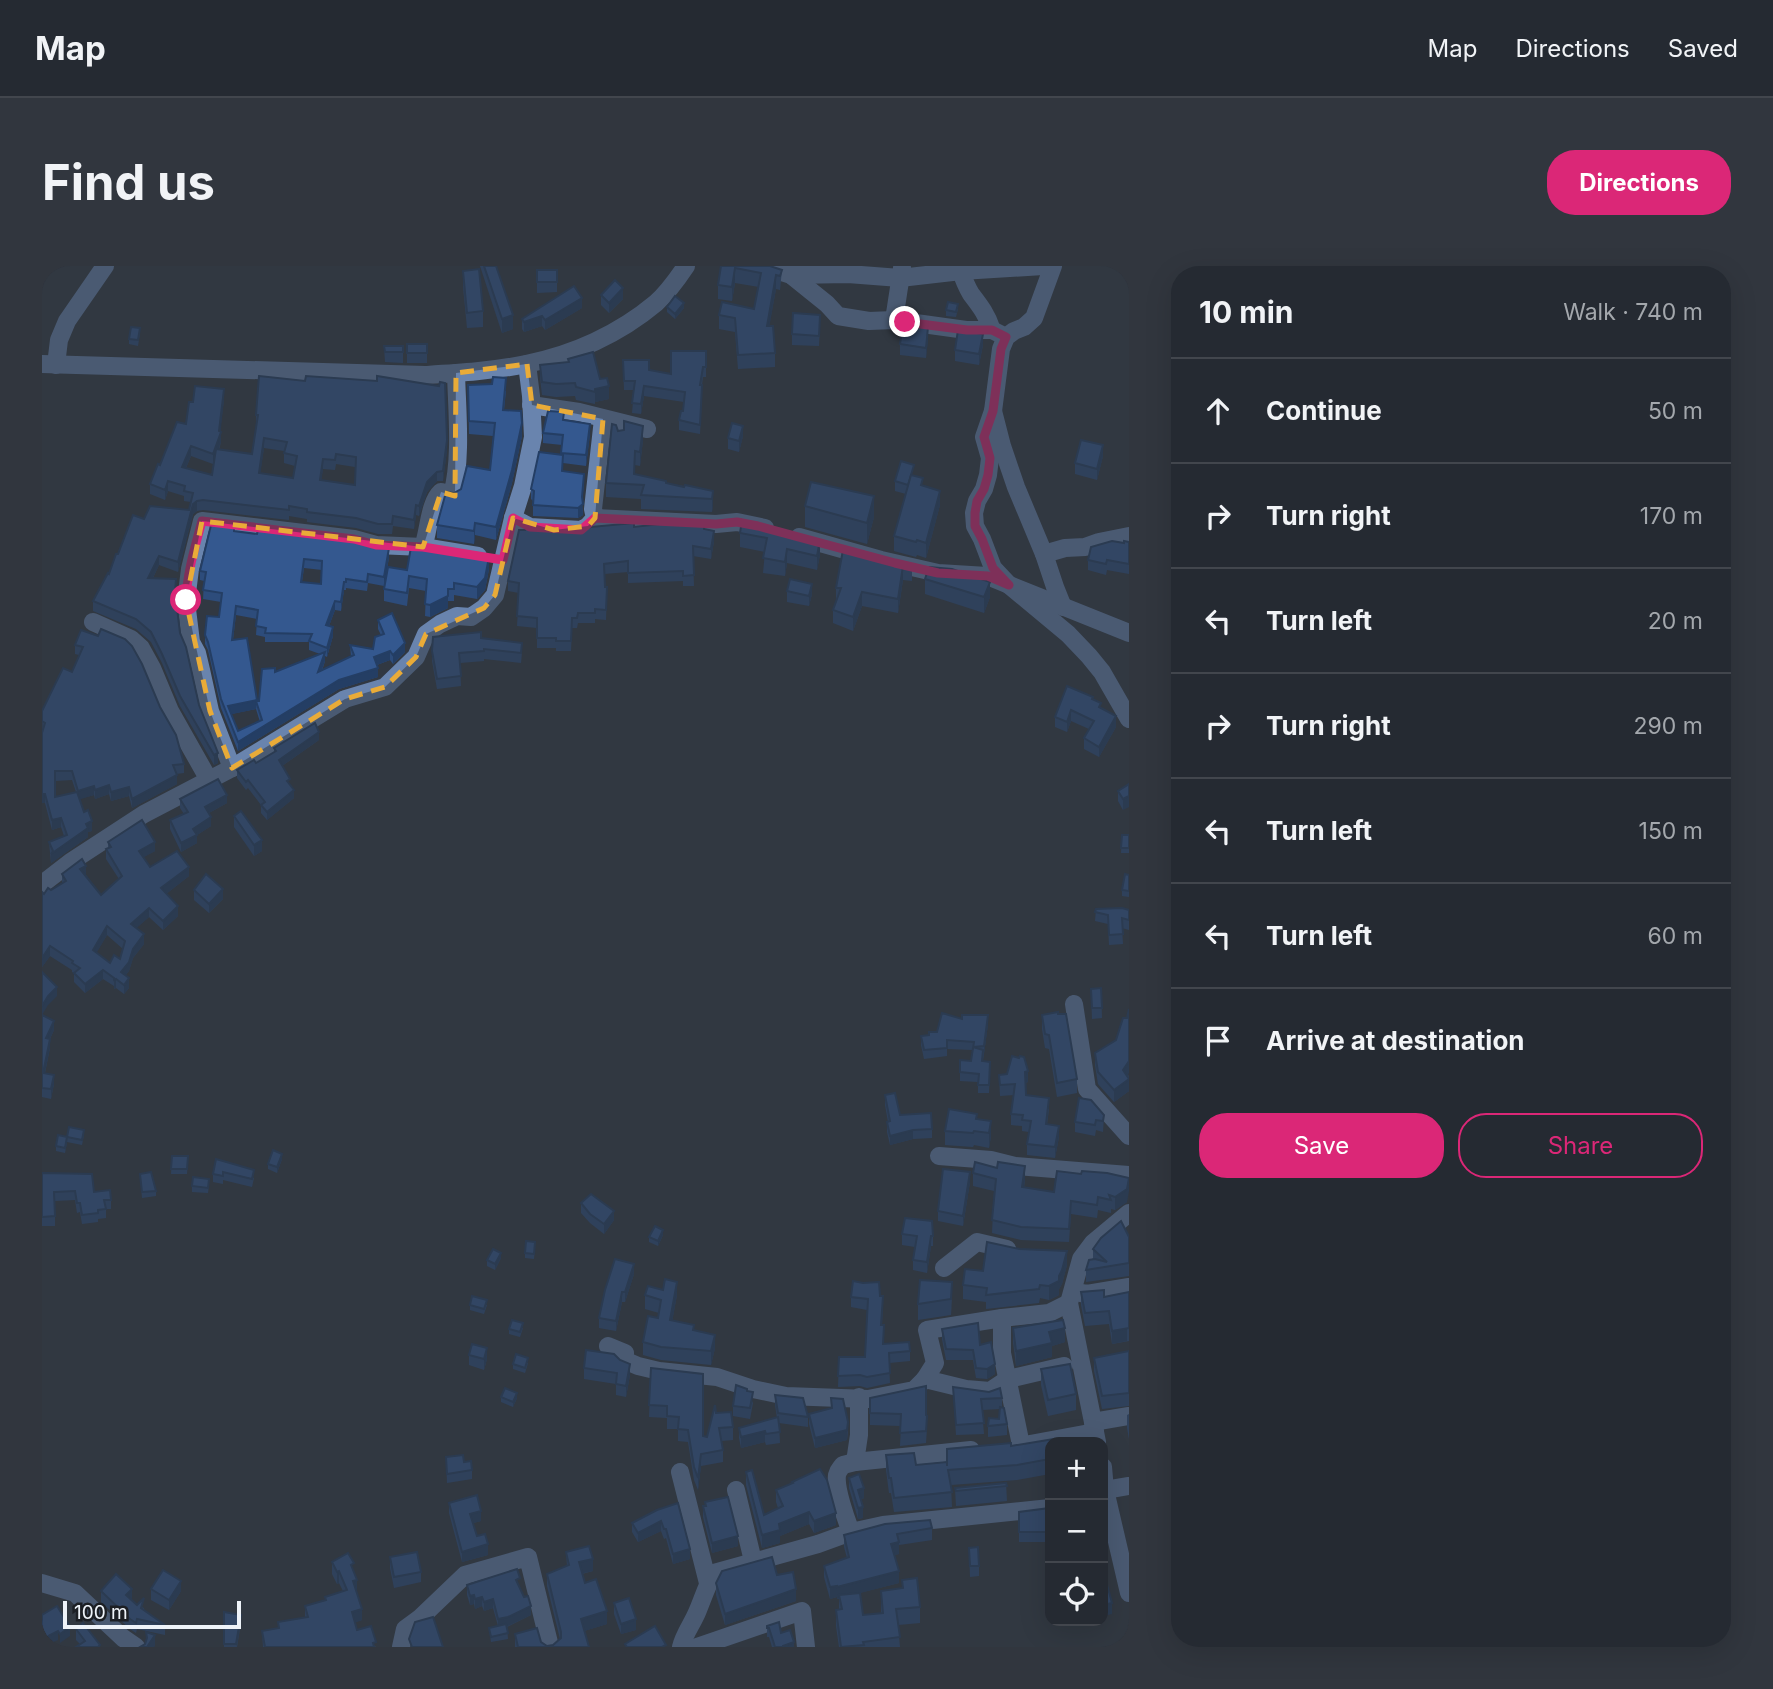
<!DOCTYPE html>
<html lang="en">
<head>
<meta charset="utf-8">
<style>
	:root { --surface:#252a32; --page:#31363e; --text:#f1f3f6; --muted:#a3a7ac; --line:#42464d; --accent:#db2777 }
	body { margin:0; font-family:Inter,sans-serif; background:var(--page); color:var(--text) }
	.controls { position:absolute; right:21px; bottom:21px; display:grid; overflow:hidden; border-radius:14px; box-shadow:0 7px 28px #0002 }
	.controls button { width:63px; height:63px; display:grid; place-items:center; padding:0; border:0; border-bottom:2px solid var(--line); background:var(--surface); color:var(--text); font:35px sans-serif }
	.scale { position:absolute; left:21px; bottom:18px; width:178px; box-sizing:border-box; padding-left:7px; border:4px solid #eef3f9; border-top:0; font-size:19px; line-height:24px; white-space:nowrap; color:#eef3f9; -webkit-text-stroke:5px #1c1f24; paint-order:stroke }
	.stop { position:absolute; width:21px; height:21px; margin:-16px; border:5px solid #db2777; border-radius:50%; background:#fff }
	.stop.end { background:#db2777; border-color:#fff; box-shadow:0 2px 7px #0008 }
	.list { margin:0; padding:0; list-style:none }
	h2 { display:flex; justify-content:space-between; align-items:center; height:91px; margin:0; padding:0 28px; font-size:30px }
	h2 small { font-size:23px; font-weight:400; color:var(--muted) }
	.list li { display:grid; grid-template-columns:46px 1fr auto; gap:21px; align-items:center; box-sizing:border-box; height:105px; padding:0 28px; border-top:2px solid var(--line) }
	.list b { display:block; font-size:26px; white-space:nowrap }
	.list em { font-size:23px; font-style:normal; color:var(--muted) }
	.actions { display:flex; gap:14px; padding:21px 28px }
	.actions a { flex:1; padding:16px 0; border:2px solid var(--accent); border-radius:28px; text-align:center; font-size:24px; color:var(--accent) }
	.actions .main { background:var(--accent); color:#fff }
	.icon { flex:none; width:38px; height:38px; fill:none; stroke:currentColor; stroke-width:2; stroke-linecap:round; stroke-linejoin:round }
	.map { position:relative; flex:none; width:1087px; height:1381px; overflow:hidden; border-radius:28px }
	header { display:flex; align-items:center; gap:42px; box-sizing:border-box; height:98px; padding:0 35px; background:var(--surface); border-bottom:2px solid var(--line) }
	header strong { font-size:33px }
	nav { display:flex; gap:38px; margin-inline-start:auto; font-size:24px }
	.intro { display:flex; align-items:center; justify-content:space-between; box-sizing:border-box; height:168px; padding:0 42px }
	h1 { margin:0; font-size:49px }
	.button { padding:18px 32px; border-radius:28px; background:var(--accent); color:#fff; font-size:24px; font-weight:700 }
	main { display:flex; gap:42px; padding:0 42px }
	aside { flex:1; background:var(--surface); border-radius:28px; box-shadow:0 7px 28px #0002 }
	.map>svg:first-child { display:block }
</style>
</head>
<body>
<header>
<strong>Map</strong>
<nav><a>Map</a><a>Directions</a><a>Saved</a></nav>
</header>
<div class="intro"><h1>Find us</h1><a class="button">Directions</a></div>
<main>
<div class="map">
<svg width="1087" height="1381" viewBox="0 0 1087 1381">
	<rect width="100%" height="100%" fill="#313842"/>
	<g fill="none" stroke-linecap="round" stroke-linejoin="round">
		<!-- minor -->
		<g stroke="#6984ae" stroke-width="18">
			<polyline points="721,0 749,9 785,38 796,50 827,55 852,54 924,64 950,64 964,71"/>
			<path d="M917,0C920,9 924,20 929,28C939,41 945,49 950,64"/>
			<polyline points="1011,0 992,52 982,61 972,65 964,71 959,83 951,145 942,171 948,192 946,209 942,223 935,235 932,247 933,260 940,273 951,302 967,319 1026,368 1047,390 1060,406 1087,453"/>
			<polyline points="749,9 806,8 858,12 919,5 1001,0"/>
			<polyline points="852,54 860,2"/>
			<path d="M0,98L383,109C416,107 451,105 484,98C531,89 577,68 614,37C625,27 636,12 644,0"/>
			<polyline points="14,99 17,74 25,55 63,0"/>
			<polyline points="489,139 537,146 605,163"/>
			<polyline points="951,145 960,180 974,221 1002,288 1013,321 1021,341"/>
			<polyline points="471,252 488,261 539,264 546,260 553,252 551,243 561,153"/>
			<polyline points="553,252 674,258 695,256 723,262"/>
			<polyline points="757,271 839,294 896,307 945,310 1087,367"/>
			<path d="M381,281C387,265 387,237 399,226L410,229C420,193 415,145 414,107"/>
			<polyline points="1002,288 1023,282 1043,281 1057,276 1087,270"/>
			<polyline points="51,356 89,373 99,382 110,402 128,445 167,514"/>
			<polyline points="190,502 168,445 159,404 155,387 149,376 144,335 148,303 160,255 312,273 334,279 381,281 436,290"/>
			<polyline points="0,618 30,595 102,548 190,502 303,433 343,421 374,391 384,368 398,358 415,350 429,351 442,342 453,329 471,252 481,220 491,171 489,130 485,98"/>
			<polyline points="1032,738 1045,823 1087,870"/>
			<polyline points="897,890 949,894 973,900 1087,909"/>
			<polyline points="902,1002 935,976 965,983"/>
			<polyline points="1039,1027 1045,1028 1087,1021"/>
			<polyline points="960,1052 960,1087 979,1179"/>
			<polyline points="566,1080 583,1087 582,1094 596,1100 617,1105 675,1111 711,1123 744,1130 826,1133 872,1124 883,1113 893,1097 885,1064 960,1052 1007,1047 1027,1037"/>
			<polyline points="883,1113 924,1123 948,1125 966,1113 1022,1100"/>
			<polyline points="1051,1156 1087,1150"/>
			<polyline points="1055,1176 1027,1037 1039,993 1051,977 1087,947"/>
			<polyline points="988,1178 1053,1166"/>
			<polyline points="813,1196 929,1184"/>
			<polyline points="1061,1201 1063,1224 1087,1327"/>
			<polyline points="638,1206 666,1317"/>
			<polyline points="694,1224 711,1295"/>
			<polyline points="1063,1224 1087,1220"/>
			<path d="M809,1266C804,1253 793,1222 795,1209C796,1204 798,1203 801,1199L813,1196L817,1169V1131"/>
			<polyline points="0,1317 33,1327 81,1372 94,1381"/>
			<polyline points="359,1381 363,1363 378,1352 423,1309 486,1291 508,1381"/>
			<path d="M639,1381C642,1368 651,1357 656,1344C661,1332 665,1319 672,1307L776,1278L809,1266L841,1259L1008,1242"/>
			<polyline points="655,1381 760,1345 764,1381"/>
		</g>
	</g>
	<!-- wall -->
	<g fill="#2d4c7b" fill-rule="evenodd">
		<polygon points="438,0 454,0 471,63 460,67"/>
		<polygon points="679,0 740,4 738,24 734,23 727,60 733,87 733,101 696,103 693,66 677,63 677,49 712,43 717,21 693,17 690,35 676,33 676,19"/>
		<polygon points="495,4 515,4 515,26 495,27"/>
		<polygon points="421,5 441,45 441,61 425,62 421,21"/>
		<polygon points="559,29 581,33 567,47 559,39"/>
		<polygon points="625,41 642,42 633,53 625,46"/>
		<polygon points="540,42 503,64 500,60 482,66 480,63 480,53"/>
		<polygon points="916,43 914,51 904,50 904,44"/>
		<polygon points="778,59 777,80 750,79 750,68"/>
		<polygon points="98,67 96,80 87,78 87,73"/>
		<polygon points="886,72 884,92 858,89 858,78"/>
		<rect x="365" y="78" width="20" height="19"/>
		<polygon points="941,79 937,99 913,95 913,84"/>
		<polygon points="342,80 361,80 361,97 343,96"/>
		<polygon points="664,85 664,111 661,111 660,119 660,129 658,168 637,164 637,154 641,145 642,136 602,130 599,148 590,147 592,124 582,124 581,94 607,104 629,108"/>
		<polygon points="526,93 558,113 567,133 553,136 553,138 534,134 533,130 514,131 500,129 498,112 498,99 526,96"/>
		<polygon points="426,119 464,125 462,144 480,170 470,217 454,274 433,269 432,278 395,272 395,259 412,227 448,204 451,170 427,168"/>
		<path d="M182,133L178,166L179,176L177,184L210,188L214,159V149L405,184L401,215H395L385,226L377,250L374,249L372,263L351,260L350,268H336L314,262L265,256V253L247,250V254L161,244L155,245L151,248L136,306L117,299L111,312L134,323L133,331L138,367L157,439L176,497L172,499L138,440L120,397L109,376L94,363L51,345V335L67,308L76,288L102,253L147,244L149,236L142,235V230L126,225L123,234L108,228V218L118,199L144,158L151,136ZM222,182L242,185V197L253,200L251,212L218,207ZM149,190L171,198L170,209L144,202ZM294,198L313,201V219L279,214L281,203L293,204Z"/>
		<polygon points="522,154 548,168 544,200 521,197 521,205 542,218 540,236 541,249 536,252 491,250 491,235 489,233 489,223 519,189 520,179 501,177 501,167"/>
		<polygon points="576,165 601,174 598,200 593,199 592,208 624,217 671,225 671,239 670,246 599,243 599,233 564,231 564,217"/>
		<polygon points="701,170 697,186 686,183 686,172"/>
		<polygon points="1061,190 1055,214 1033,208 1033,197"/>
		<polygon points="872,210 898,239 884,292 875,289 874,291 852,285 852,270 864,228 853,225 853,215"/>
		<polygon points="763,240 832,251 825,278 763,261"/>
		<polygon points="700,254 778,289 775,304 745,297 743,310 721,307 723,286 698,281 698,267"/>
		<polygon points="592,261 662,263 672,275 669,293 651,290 652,320 641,320 641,315 586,317 586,306 562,308 563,321 565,321 564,354 553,353 553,357 536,357 535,362 530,362 529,385 514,385 514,382 495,382 495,362 475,360 477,327 466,325 466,315 538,265"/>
		<path d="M192,265L347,291L343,318L365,304L447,303L443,324L435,333L412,329V335H406V342L388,351L383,350L384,325L367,322L365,340L342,335V320L326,317L325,325L304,322V324H302L299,345L293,344L287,360L291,370L285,391L283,390V395L280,405L309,391L308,379L331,383L339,369L336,363V354L363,386L351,398L348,394L335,399L336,411L297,423L196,485L179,442L166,384L163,378V369L177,351L179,336L161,333L162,315L158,314V305ZM262,302L280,304L279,318L260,316ZM194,349L215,353L214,369L223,371V376H267V384L278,388L233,406L217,435H215L191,374ZM214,443L218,456L196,465L189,448Z"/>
		<polygon points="1087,276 1087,308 1065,304 1064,309 1046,304 1046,294"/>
		<polygon points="801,284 870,300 870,315 861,314 856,347 820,340 811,365 791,357 791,344 794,334 794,322"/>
		<polygon points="883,313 948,331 942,347 883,328"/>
		<polygon points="745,325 770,328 767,340 745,336"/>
		<path d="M39,364L142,498V507L134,508L135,518L90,542L87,530L69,535L67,528L53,533L52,529L37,533L50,565L46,566V571L9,597L7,576L22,570L19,561L10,564L3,537L0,445L30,406L37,389L33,388V379ZM30,514L34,526L13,531V515Z"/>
		<polygon points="391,371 439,372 480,386 479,397 442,393 442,395 418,397 419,420 395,423 390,395"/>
		<polygon points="1051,433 1074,461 1057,491 1042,483 1042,472 1047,463 1029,455 1025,466 1013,461 1013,451"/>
		<polygon points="277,474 240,500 252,532 225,554 219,547 219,539 206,522 204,524 195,512 195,504 214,497 232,486 232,482"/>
		<polygon points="1087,518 1081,544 1076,535 1076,525"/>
		<polygon points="138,533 185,537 167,547 169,560 155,569 155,577 139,586 128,563 128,554 142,548 138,542"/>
		<polygon points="192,550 220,585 212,590 192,561"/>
		<polygon points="1080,569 1087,569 1087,587 1079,587"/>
		<path d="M66,576L113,585L101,591L108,601L147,610L124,628L136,650L121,664L107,651L94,662L102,678L91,692L87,705L83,710L87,722L82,728L74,722L72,723V720L61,713L43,727L32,716V707L30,706V704L8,690L0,701V626L2,628L20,617V608L44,609L59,629L77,613L64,593V583L66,582ZM65,669L81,683L78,693L68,697L54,687Z"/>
		<polygon points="1087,609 1087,631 1080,630 1080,624"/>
		<polygon points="152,624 181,633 167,647 152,634"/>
		<polygon points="1054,643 1087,644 1087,664 1080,662 1081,678 1067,679 1066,658 1053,655"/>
		<polygon points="1059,722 1060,752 1050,753 1049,723"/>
		<polygon points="0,749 12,764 8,773 8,782 3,807 12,818 9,833 0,831"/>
		<polygon points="1000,749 1035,813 1035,827 1015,831 1007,783 1003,782 1000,763"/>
		<polygon points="946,758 941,795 948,804 947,827 936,827 936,816 918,815 918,794 929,795 931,784 905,783 905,790 882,793 879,779 879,770 887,769 895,766"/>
		<polygon points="1074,774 1087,811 1087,825 1072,836 1056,818 1053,799 1053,787"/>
		<polygon points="957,809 986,816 983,817 984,829 1007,843 1005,859 1017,871 1013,892 985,889 985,878 987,866 980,865 980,860 969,859 969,848 972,829 958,830"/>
		<polygon points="843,829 858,849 890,863 890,872 871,873 848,879 845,866 845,856 846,856 843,839"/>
		<polygon points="1062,849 1061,866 1054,864 1053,870 1033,866 1033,856"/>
		<polygon points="935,853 949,870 947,882 932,879 931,881 903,879 903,865"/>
		<polygon points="42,869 40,879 25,876 23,887 14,885 14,880 25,871"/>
		<polygon points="130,890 146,890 145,908 129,908"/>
		<polygon points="174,893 212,912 210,921 181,914 181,918 171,916 171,908"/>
		<polygon points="240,893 235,907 226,903 226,898"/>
		<polygon points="1015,905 1085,936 1073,944 1069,943 1069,947 1056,944 1055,952 1029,948 1027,976 979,974 950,967 952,925 931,920 931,907 983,913 982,922 1012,926"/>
		<polygon points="0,907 52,926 69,934 69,943 64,943 64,952 56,953 56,956 40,958 38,946 35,947 33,934 13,935 13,960 0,960"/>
		<polygon points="98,908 114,925 114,930 100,932"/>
		<polygon points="928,916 921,960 896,955 896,945"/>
		<polygon points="167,918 166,927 150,926 150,920"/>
		<polygon points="539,937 572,954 562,968 548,957 539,947"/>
		<polygon points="860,968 891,970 891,980 889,980 885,1007 871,1004 871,994 873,981 860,979"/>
		<polygon points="621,969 616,980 607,976 607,971"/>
		<polygon points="1087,971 1087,1010 1044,1016 1044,1004 1051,993 1051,983"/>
		<polygon points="493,981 492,993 483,992 483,987"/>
		<polygon points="459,992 453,1004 445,1000 445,994"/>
		<polygon points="1025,999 1020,1018 1017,1023 1017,1029 1007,1034 998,1032 997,1037 944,1043 944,1036 921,1033 921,1019 941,1005"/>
		<polygon points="592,1008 583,1036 580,1036 574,1065 557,1062 557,1052"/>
		<polygon points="1039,1026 1062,1031 1087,1026 1087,1075 1070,1078 1067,1058 1043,1060 1039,1039"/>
		<polygon points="603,1029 635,1029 630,1055 652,1064 673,1082 669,1099 619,1094 601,1089 601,1076 616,1052 617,1047 603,1043"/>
		<polygon points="838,1030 841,1040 840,1059 841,1078 868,1085 868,1095 847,1097 848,1117 825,1122 818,1120 796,1121 797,1091 823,1091 825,1044 809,1041 809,1031"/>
		<polygon points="910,1032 909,1049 876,1054 876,1038"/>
		<polygon points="428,1039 445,1039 442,1048 428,1044"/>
		<polygon points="481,1062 478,1071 467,1068 467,1063"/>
		<polygon points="971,1062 1023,1076 1010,1080 1010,1091 974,1100 971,1076"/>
		<polygon points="900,1063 938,1079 953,1108 945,1113 934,1112 931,1094 904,1094 900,1073"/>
		<polygon points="1087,1085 1087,1140 1060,1143 1052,1105 1052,1092"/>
		<polygon points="427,1089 445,1093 442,1104 427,1099"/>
		<polygon points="486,1097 483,1107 471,1103 471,1098"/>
		<polygon points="542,1102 588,1109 584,1131 574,1129 574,1118 542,1113"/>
		<polygon points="609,1102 661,1170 665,1171 674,1147 691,1161 691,1174 679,1175 681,1184 681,1196 659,1200 656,1224 652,1214 646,1176 636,1175 636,1163 625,1163 625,1152 607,1151"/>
		<polygon points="999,1103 1034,1128 1034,1144 1006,1150 999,1119"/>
		<polygon points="911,1121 960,1132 960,1142 965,1158 965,1169 946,1171 946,1160 957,1153 958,1143 940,1144 942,1168 914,1169"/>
		<polygon points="705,1125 711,1137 708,1153 691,1150 691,1140"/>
		<polygon points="733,1129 766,1151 766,1161 737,1157 738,1177 724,1179 723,1176 699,1182 697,1172 697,1162 735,1152 733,1139"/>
		<polygon points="459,1131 475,1132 471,1141 459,1136"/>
		<polygon points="789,1132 806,1166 805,1174 773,1182 767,1158 767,1148 789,1142"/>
		<polygon points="828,1132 884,1149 885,1162 884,1177 858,1180 859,1160 828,1159"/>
		<polygon points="1087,1148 1087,1173 1085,1162 1085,1149"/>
		<polygon points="1008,1176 1008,1208 975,1214 909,1219 910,1241 852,1246 849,1227 847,1227 844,1204 844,1189 874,1199 905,1196 969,1180"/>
		<polygon points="404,1191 422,1196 430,1204 430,1213 405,1217"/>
		<polygon points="704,1206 722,1249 736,1242 734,1236 734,1224 794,1259 772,1267 767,1258 738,1270 738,1277 720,1282 704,1219"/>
		<polygon points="807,1212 822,1232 818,1234 821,1252 816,1253 807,1222"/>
		<polygon points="964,1217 965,1235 914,1240 913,1222"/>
		<polygon points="663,1236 696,1280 670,1287 661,1251 661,1240 663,1240"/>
		<polygon points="407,1237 439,1255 431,1257 435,1270 446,1289 420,1296 407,1247"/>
		<polygon points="1008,1242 1008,1273 1005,1273 1005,1276 977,1276 977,1246"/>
		<polygon points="615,1244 648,1293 631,1298 624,1272 622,1273 619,1265 596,1276 590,1266 590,1257"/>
		<polygon points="890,1262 890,1274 857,1279 857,1288 852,1289 857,1317 817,1327 821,1349 839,1347 839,1325 860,1323 860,1314 878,1341 878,1357 856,1359 858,1381 797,1381 794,1360 794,1344 797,1344 797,1333 795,1333 795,1331 788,1333 782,1311 782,1300 805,1292 802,1281 802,1269"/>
		<polygon points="927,1282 937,1300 937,1310 928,1311"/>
		<polygon points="524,1286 551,1305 540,1308 543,1317 565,1358 542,1365 547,1381 473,1381 473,1368 505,1380 511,1379 518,1373 505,1320 505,1308 525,1300"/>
		<polygon points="348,1291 379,1306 379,1316 352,1322 348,1302"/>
		<polygon points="290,1296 312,1306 314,1326 320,1354 313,1356 315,1364 334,1381 221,1381 220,1365 236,1362 236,1356 263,1352 263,1340 283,1334 283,1331 301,1325 297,1317 295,1318 290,1308"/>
		<polygon points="735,1309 754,1335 683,1359 674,1329 674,1317"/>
		<polygon points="425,1319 478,1322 489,1349 465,1361 466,1373 449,1376 447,1362 456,1360 451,1342 442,1345 440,1340 433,1343 432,1338 428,1339 425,1329"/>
		<polygon points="109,1323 139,1325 127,1344 109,1334"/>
		<polygon points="59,1325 90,1334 95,1339 102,1342 102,1344 123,1359 123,1369 95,1363 94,1367 88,1363 59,1336"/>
		<polygon points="572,1337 594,1364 579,1368 572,1348"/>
		<polygon points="182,1346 199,1357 195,1381 182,1381"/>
		<polygon points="725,1360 739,1367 752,1381 730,1381 727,1371 725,1371"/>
		<polygon points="34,1363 58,1381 38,1378 34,1374"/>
	</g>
	<!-- shaded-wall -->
	<g fill="#243e64">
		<polygon points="693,2 693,17 690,35 690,21"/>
		<polygon points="734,9 734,23 725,74 725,60"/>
		<polygon points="581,22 581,33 567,47 567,37"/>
		<polygon points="540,32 540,42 503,64 503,54"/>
		<polygon points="642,37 642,42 633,53 633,48"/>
		<polygon points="471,49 471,63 460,67 460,53"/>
		<polygon points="500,50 500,60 482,66 482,56"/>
		<polygon points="886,61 886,72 884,92 884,82"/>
		<polygon points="941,68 941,79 937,99 937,88"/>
		<polygon points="567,120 567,133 553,136 553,123"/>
		<polygon points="602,120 602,130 599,148 599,138"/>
		<polygon points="182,123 182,133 178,171 179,166 179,176 171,198 171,188 177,165"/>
		<polygon points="480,157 480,170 470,217 454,274 454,261"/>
		<polygon points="548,158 548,168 544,200 544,189"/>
		<polygon points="601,160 601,174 598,200 598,186"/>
		<polygon points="701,160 701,170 697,186 697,175"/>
		<polygon points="222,172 222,182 217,217 217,207"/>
		<polygon points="405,174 405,184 401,215 401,205"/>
		<polygon points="1061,179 1061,190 1055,214 1055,203"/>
		<polygon points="149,180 149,190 140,211 140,201"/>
		<polygon points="281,193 281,203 278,224 278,214"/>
		<polygon points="395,206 395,215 385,226 377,250 377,240 385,216"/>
		<polygon points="542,208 540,239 541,249 536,252 536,242 540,231"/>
		<polygon points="126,215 126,225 123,234 123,224"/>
		<polygon points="671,225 671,239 670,246 670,233"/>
		<polygon points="898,225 898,239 884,292 884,277"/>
		<polygon points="832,230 832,251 825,278 825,257"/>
		<polygon points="155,235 155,245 151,248 136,306 136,296 151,238"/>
		<polygon points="374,239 374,249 372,263 372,254"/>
		<polygon points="433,257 433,269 432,278 432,265"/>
		<polygon points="672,265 672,275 669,293 669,283"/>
		<polygon points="778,274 778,289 775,304 775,290"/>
		<polygon points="347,282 347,291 342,320 342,311"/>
		<polygon points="745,283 745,297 743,310 743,296"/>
		<polygon points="117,290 117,299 106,322 106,312"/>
		<polygon points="447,291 447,303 443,324 435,333 435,321"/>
		<polygon points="861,300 861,314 856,347 856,333"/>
		<polygon points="302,316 302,324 299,345 299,336"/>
		<polygon points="948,316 948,331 942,347 942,331"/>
		<polygon points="770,318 770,328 767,340 767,330"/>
		<polygon points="406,323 406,342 388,351 388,339"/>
		<polygon points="820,326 820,340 811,365 811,351"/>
		<polygon points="293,335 293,344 284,368 284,359"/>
		<polygon points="291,361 291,370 285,391 285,382"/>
		<polygon points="363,377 363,386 351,398 351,389"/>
		<polygon points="348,385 348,394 332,400 332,391"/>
		<polygon points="283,386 283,395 276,415 276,406"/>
		<polygon points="336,402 336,411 297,423 196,485 196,476 297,414"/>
		<polygon points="215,434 214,443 186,449 186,440"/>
		<polygon points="1029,444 1029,455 1025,466 1025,456"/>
		<polygon points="1074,450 1074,461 1057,491 1057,481"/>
		<polygon points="277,466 277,474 237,502 237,494"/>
		<polygon points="176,487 176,497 172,499 172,489"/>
		<polygon points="135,509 135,518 90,542 90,533"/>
		<polygon points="67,519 67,528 53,533 53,524"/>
		<polygon points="52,520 52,529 36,534 36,525"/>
		<polygon points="87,521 87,530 69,535 69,526"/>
		<polygon points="252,524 252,532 225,554 225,546"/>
		<rect x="0" y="528" width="3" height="9"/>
		<polygon points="185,529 185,537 163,549 163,541"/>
		<polygon points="1087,530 1087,541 1081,544 1081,533"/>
		<polygon points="169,551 169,560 155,569 155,577 139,586 139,577 151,563"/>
		<polygon points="19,552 19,561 10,564 10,554"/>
		<polygon points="50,555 50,565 46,566 46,571 9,597 9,588 44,558"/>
		<polygon points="220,574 220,585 212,590 212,579"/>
		<polygon points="113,576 113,585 97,594 97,585"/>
		<polygon points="44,600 44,609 38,612 38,603"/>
		<polygon points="147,601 147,610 119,632 119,622"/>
		<polygon points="181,623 181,633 167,647 167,638"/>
		<polygon points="136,640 136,650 121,664 121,655"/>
		<polygon points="107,642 107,651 89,667 89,658"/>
		<polygon points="65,660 65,669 51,693 51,684"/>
		<polygon points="102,668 102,678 91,692 87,705 79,715 79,706 91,683"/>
		<polygon points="8,680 8,690 0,701 0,692"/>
		<polygon points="61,704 61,713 43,727 43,718"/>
		<polygon points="87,712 87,722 82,728 82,719"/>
		<polygon points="74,713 74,722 72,723 72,714"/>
		<polygon points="15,721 15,730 6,739 0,749 0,740 6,730"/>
		<polygon points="946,749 946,758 942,788 942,780"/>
		<polygon points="12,755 12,764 4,781 4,772"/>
		<polygon points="8,773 8,782 1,816 1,807"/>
		<polygon points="1087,795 1087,807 1081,816 1081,804"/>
		<polygon points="986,805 986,816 983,817 983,806"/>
		<polygon points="12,809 12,818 9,833 9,823"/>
		<polygon points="1087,813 1087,825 1072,836 1072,824"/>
		<polygon points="949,855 949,870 947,882 947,867"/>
		<polygon points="1017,860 1017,871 1013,892 1013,881"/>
		<polygon points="871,864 871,873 848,879 848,870"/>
		<polygon points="240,888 240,893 235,907 235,901"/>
		<polygon points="983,900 983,913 980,934 980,921"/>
		<polygon points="928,906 928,916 921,960 921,950"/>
		<polygon points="1087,912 1087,925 1085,936 1073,944 1073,931"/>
		<polygon points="572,945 572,954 562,968 562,958"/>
		<polygon points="621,964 621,969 616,980 616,975"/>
		<polygon points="889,970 889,980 885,1007 885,996"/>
		<polygon points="1025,985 1025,999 1020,1018 1017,1023 1017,1029 1007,1034 1007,1020 1017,1010"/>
		<polygon points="459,987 459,992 453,1004 453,998"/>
		<polygon points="592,998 592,1008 583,1036 583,1026"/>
		<polygon points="635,1016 635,1029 628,1068 628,1054"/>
		<polygon points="580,1026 580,1036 574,1065 574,1055"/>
		<polygon points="1023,1062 1023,1076 1010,1080 1010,1091 974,1100 974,1085 1007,1066"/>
		<polygon points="1085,1062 1085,1075 1070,1078 1070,1065"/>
		<polygon points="673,1069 673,1082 669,1099 669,1085"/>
		<polygon points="445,1082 445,1093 442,1104 442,1093"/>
		<polygon points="588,1098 588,1109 584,1131 584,1120"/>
		<polygon points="953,1098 953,1108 945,1113 945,1103"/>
		<polygon points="475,1127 475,1132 471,1141 471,1136"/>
		<polygon points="806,1156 805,1174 773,1182 773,1172"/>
		<polygon points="723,1165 723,1176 699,1182 699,1171"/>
		<polygon points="659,1188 659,1200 656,1224 656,1212"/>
		<polygon points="822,1222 822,1232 816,1235 816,1224"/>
		<polygon points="821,1241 821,1252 816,1253 816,1242"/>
		<polygon points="439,1245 439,1255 428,1258 428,1248"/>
		<polygon points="767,1246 767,1258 738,1270 738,1277 720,1282 720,1269 737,1258"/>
		<polygon points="794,1247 794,1259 772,1267 772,1255"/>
		<polygon points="619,1255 619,1265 596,1276 596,1267"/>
		<polygon points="696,1270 696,1280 670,1287 670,1277"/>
		<polygon points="857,1276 857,1288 849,1290 849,1278"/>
		<polygon points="446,1278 446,1289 420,1296 420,1286"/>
		<polygon points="648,1283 648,1293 631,1298 631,1288"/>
		<polygon points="551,1293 551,1305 537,1308 537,1296"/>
		<polygon points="297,1305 297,1317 295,1318 295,1306"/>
		<polygon points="857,1305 857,1317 795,1333 795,1321"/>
		<polygon points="315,1314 315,1325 311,1327 311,1315"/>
		<polygon points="139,1315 139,1325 127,1344 127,1334"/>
		<polygon points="795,1320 795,1331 788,1333 788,1321"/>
		<polygon points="90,1323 90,1334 84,1340 84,1329"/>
		<polygon points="754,1323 754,1335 683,1359 683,1348"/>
		<polygon points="432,1329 432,1338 428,1339 428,1330"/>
		<polygon points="440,1331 440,1340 433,1343 433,1333"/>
		<polygon points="451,1333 451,1342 442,1345 442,1336"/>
		<polygon points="1070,1337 1070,1348 1061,1350 1061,1339"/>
		<polygon points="489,1340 489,1349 466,1360 456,1363 456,1353"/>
		<polygon points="320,1343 320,1354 310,1358 310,1346"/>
		<polygon points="565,1345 565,1358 539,1366 539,1353"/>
		<polygon points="199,1349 199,1357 194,1381 194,1378"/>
		<polygon points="594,1353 594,1364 579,1368 579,1358"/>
		<polygon points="28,1361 28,1370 18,1377 18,1368"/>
		<polygon points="16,1365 16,1374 0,1381 0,1373"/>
		<polygon points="113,1369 113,1380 112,1381 105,1381"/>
		<polygon points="752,1376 752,1381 741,1381 741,1380"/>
	</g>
	<!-- building -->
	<g fill="#34588f" stroke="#243e64" stroke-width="2" fill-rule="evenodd">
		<polygon points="442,0 454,0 471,49 460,53"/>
		<polygon points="679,0 728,0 740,4 738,10 734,9 725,60 731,60 733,87 696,89 693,52 677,49 680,36 712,43 719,7 693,2 690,21 676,19"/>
		<polygon points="437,3 441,45 425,47 421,5"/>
		<rect x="495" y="4" width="20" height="12"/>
		<polygon points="573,14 581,22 567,37 559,29"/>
		<polygon points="532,20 540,32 503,54 500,50 482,56 480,53"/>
		<polygon points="633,30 642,37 633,48 625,41"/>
		<polygon points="906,36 916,38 914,46 904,44"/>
		<polygon points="751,47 778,49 777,70 750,68"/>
		<polygon points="861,58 886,61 884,82 858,78"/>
		<polygon points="89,61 98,62 96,74 87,73"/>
		<polygon points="916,64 941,68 937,88 913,84"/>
		<rect x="365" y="78" width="20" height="9"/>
		<polygon points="342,80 361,80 361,86 343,86"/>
		<polygon points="629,85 664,85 664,101 661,101 658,119 660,119 658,159 637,154 639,145 641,145 643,126 602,120 599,138 590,137 593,115 582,115 581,94 607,94 607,104 629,108"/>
		<polygon points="551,86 558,113 565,112 567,120 553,123 553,126 534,121 533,117 514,118 500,116 498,99 527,96 526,93"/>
		<path d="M217,110L263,115L264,110L335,115V110L397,120L398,116L403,117L405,174L401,205L395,206L385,216L377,240L374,239L372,254L351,250L350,258H336L314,252L265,246V243L247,240V244L161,234L155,235L151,238L136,296L117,290L106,312L134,313L133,326L138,367L144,381L157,439L176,487L172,489L138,430L120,388L109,366L94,353L51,335L66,307L67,308L74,288H76L91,249L102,253L108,240L147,244L151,227L142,225L143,220L126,215L123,224L108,218L116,198L118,199L135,156L144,158L147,136H151L153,120L182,123L177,165L179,166L171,188L149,180L140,201L170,209L174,183L210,188L216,149H214ZM222,172L245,176L242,187L255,190L251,212L217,207ZM294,188L314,191L313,219L278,214L281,193L293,194Z"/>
		<polygon points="451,111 464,112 461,144 479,145 480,157 470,204 454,261 433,257 432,265 395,259 404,226 412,227 419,223 425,200 448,204 453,157 427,155 426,119 450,118"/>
		<polygon points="506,145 522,146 521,154 548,158 544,189 519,187 521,169 501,167"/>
		<polygon points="582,155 601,160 598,186 593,185 592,208 624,215 624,217 642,221 643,219 671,225 670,233 599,229 602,219 564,217 570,158 574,159 576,165 582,164"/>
		<polygon points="690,157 701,160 697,175 686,172"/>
		<polygon points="1039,174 1061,179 1055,203 1033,197"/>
		<polygon points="497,186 521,189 520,205 542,208 540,231 541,238 536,242 491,239 492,225 489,223"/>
		<polygon points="859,195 872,199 866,219 853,215"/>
		<polygon points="869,209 881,212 879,219 898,225 884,277 875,274 874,276 852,270"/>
		<polygon points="769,216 832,230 825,257 763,240"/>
		<polygon points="700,254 778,274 775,290 745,283 743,296 721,292 725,272 698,267"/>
		<polygon points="592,257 592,261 628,257 662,259 662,263 672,265 669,283 651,280 652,309 641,310 641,305 586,307 586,295 562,298 563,321 565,321 564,344 553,343 553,347 536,347 535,352 530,352 529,375 514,375 514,372 495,372 495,352 475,350 477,317 466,315 477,264 483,264 483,261 538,265 549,261"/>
		<path d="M169,259L192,261V265L215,268L216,264L310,275L331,281L347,282L342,311L326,308L325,316L304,313V316H302L299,336L293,335L284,359L291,361L285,382L267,375L270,368L223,367L224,362L214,360L216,344L194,340L190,374L205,372L215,434L186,440L196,465L220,454L214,435H217L220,403L233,402V406L283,386L276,406L312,389L308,379L331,383L333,371L342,368L336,354L350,347L363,377L351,389L348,385L332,391L336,402L297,414L196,476L179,433L166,376L163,369L165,350L177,351L180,327L161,324L164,306L158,305ZM262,293L280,295L279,318L259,316Z"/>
		<polygon points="1070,275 1082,277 1082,275 1087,276 1087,298 1065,294 1064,298 1046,294 1049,281"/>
		<polygon points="369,281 447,291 443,312 435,321 412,317 412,323 406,323 406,330 388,339 383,338 385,313 367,310 365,327 342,323 346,301 365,304"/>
		<polygon points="801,284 826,288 870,300 870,302 861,300 856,333 820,326 811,351 791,344 799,322 794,322"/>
		<polygon points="887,301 910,303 948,316 942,331 883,313"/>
		<polygon points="748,313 770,318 767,330 745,325"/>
		<polygon points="59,363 83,373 90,380 100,398 118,441 134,469 142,498 131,499 135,509 90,533 87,521 69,526 67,519 53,524 52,520 36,525 30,505 13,505 13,531 35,526 42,546 46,544 50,555 44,558 46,562 9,588 11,585 7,576 25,569 19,552 10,554 3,528 0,528 0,467 3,457 0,455 0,445 21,402 30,406 41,381 33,379 39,364 56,370"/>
		<polygon points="439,366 439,372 480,377 479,387 442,383 442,385 417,387 419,410 395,413 390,385 391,371"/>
		<polygon points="1025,420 1051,431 1050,433 1059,437 1057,441 1074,450 1057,481 1042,472 1052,455 1029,444 1025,456 1013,451"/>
		<polygon points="273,457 277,466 237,494 248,513 245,515 252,524 225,546 219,539 223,536 206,514 204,516 195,504 212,494 214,497 234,485 232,482"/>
		<polygon points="176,513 185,529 163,541 169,551 151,563 155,569 139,577 128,554 146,546 138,533"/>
		<polygon points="1087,518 1087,530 1081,533 1076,525"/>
		<polygon points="199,545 220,574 212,579 192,550"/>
		<path d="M100,554L113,576L97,585L108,601L135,585L147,601L119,622L136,640L121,655L107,642L89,658L102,668L91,683L87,696L79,706L87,712L82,719L74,713L72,714V712L61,704L43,718L32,707L38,702L30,697L31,695L8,680L0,692V626L2,628L6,622L9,624L24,615L20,608L40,593L44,600L38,603L59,629L80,610L64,583L69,581L66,576ZM65,660L83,675L78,693L72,689L68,697L51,684Z"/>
		<polygon points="1080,569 1087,569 1087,582 1079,582"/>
		<polygon points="164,608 181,623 167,638 152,624"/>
		<polygon points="1083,608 1087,609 1087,625 1080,624"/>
		<polygon points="1080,642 1087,644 1087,654 1080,652 1081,668 1067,669 1066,649 1053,646 1054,643"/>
		<polygon points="0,706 15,721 6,730 0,740"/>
		<polygon points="1059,722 1060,742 1050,742 1049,723"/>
		<polygon points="1087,743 1087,795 1081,804 1087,813 1072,824 1056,806 1053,787 1074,774 1081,752 1085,752"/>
		<polygon points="1016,746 1016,748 1024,748 1035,813 1015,817 1007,769 1003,768 1000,749"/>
		<polygon points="900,747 920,753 920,749 946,749 942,780 931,781 941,784 940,795 948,796 947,819 936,819 937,808 918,806 918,794 929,795 932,776 905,774 905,782 882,784 879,770 887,769 887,766 895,766"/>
		<polygon points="0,749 12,755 4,772 8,773 1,807 12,809 9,823 0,822"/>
		<polygon points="970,790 977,792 978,790 982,791 986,805 983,806 984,829 1007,832 1004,858 1017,860 1013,881 985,878 989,855 980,854 981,849 969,848 973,818 958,819 957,809 965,808"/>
		<polygon points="853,827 858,849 889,847 890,863 871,864 848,870 845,856 848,855 843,829"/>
		<polygon points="1037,832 1049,834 1062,849 1061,855 1054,854 1053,859 1033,856"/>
		<polygon points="907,843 935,848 934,853 949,855 947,867 932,865 931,867 903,865"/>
		<polygon points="27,861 42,864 40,874 25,871"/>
		<polygon points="16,869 25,871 23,882 14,880"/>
		<polygon points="231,884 240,888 235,901 226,898"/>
		<polygon points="130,890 146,890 145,903 129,903"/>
		<polygon points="174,893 212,904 210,913 181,906 181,910 171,908"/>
		<polygon points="933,896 955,902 956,896 983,900 980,921 1012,926 1015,905 1039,908 1040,905 1065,907 1087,912 1085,923 1073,931 1067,929 1069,934 1056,931 1055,939 1029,935 1027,963 979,961 950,954 954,913 931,907"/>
		<polygon points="901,903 928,906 921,950 896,945"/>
		<polygon points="109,906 114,925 100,926 98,908"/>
		<polygon points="0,907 50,908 52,926 68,924 69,934 62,934 64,943 56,944 56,947 40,949 38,937 35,937 33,925 13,926 12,926 13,950 0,951"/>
		<polygon points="151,911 167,913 166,922 150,920"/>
		<polygon points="549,928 572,945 562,958 548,948 539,937"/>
		<polygon points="863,952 890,955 891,970 889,970 885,996 871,994 875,970 860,968"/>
		<polygon points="1079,955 1087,971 1087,997 1044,1004 1047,994 1053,993 1065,996 1051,983 1059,972"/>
		<polygon points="613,960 621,964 616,975 607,971"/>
		<polygon points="484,975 493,976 492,988 483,987"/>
		<polygon points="945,976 977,983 1025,985 1020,1004 1017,1010 1017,1015 1007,1020 998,1019 997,1023 944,1029 945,1022 921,1019 923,1003 941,1005"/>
		<polygon points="451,983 459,987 453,998 445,994"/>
		<polygon points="573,993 592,998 583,1026 580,1026 574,1055 557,1052 563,1024"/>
		<polygon points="623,1013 635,1016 628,1054 652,1059 651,1064 673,1069 669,1085 619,1081 601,1076 606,1050 616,1052 619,1034 603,1029 606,1020 621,1024"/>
		<polygon points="878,1014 910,1016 909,1033 876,1038"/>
		<polygon points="811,1015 821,1017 837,1016 838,1030 841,1030 839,1059 842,1059 841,1078 867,1076 868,1085 847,1087 848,1107 825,1111 818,1109 796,1110 797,1091 823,1091 826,1033 809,1031"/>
		<polygon points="1062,1024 1062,1031 1087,1026 1087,1062 1070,1065 1067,1045 1043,1047 1039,1026"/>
		<polygon points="430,1030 445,1034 442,1043 428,1039"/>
		<polygon points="470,1054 481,1057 478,1066 467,1063"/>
		<polygon points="1021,1054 1023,1062 1007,1066 1010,1077 974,1085 971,1062"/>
		<polygon points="936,1057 938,1079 949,1076 953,1098 945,1103 934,1102 931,1084 904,1083 900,1063"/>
		<polygon points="430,1078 445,1082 442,1093 427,1089"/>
		<polygon points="544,1084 572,1088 578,1094 588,1098 584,1120 574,1118 575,1107 542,1102"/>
		<polygon points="1087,1085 1087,1127 1060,1130 1052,1092"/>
		<polygon points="474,1088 486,1092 483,1102 471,1098"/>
		<polygon points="1028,1098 1034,1128 1006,1134 999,1103"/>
		<polygon points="609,1102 661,1108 661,1170 665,1171 673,1139 674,1147 689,1146 691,1161 677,1162 681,1184 659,1188 656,1212 652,1201 646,1164 636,1163 637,1151 625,1150 625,1140 607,1139"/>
		<polygon points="694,1119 705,1123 705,1125 711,1126 708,1142 691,1140"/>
		<polygon points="884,1120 884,1149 885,1150 884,1165 858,1167 859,1148 828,1147 828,1132"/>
		<polygon points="911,1121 947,1126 958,1122 960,1132 939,1133 942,1157 914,1159"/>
		<polygon points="463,1122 475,1127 471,1136 459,1131"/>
		<polygon points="733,1129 761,1132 766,1151 736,1147"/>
		<polygon points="789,1132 801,1133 806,1156 805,1164 773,1172 767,1148 790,1142"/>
		<polygon points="958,1141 962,1142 965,1158 946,1160 947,1152 957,1153"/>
		<polygon points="736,1151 738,1166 724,1168 723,1165 699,1171 697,1162"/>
		<polygon points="1012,1173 1012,1176 1008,1176 1008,1193 975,1199 906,1204 910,1226 852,1232 849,1212 847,1212 844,1189 872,1187 874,1199 905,1196 905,1200 905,1183 969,1177 969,1180"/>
		<polygon points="421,1189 422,1196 429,1195 430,1204 405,1208 404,1191"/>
		<polygon points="778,1203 785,1214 794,1247 772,1255 767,1246 737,1258 738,1264 720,1269 704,1206 710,1204 722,1249 741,1240 734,1224 751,1217 750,1216"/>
		<polygon points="817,1208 822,1222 816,1224 821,1241 816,1242 807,1212"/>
		<polygon points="964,1217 965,1220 914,1225 913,1222"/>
		<polygon points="435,1229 439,1245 428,1248 435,1270 443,1268 446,1278 420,1286 407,1237"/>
		<polygon points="686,1231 696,1270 670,1277 661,1240 664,1240 663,1236"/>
		<polygon points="636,1237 648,1283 631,1288 624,1263 622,1263 619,1255 596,1267 590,1257 615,1244"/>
		<polygon points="1008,1242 1008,1263 1005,1263 1005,1266 977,1266 977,1246"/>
		<polygon points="888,1254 890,1262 855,1268 857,1276 849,1278 857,1305 795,1321 795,1320 788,1321 782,1300 807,1291 802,1269 843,1258"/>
		<polygon points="547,1280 551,1293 537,1296 543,1317 554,1313 565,1345 539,1353 547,1381 476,1381 473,1368 495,1362 499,1376 505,1380 511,1379 519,1372 519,1366 505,1308 527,1299 524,1286"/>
		<polygon points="936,1281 937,1300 928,1300 927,1282"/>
		<polygon points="375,1286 379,1306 352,1311 348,1291"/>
		<polygon points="306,1287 312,1297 309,1299 315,1314 311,1315 320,1343 310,1346 315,1364 329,1360 334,1376 331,1377 332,1381 223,1381 220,1365 237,1362 236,1356 266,1351 263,1340 284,1334 283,1331 305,1324 297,1305 295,1306 290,1296"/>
		<polygon points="730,1291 735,1309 751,1306 754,1323 683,1348 674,1317 680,1305"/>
		<polygon points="475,1303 478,1312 474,1314 482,1331 486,1330 489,1340 466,1351 456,1353 451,1333 442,1336 440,1331 433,1333 432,1329 428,1330 425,1319"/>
		<polygon points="121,1304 139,1315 127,1334 109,1323"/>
		<polygon points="74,1308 90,1323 84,1329 95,1339 102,1332 99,1342 123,1359 95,1353 94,1357 88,1353 59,1325"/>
		<polygon points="875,1312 878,1341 854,1343 858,1371 821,1376 822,1379 799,1381 794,1344 800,1343 797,1329 818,1327 821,1349 841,1347 839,1325 861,1322 860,1314"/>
		<polygon points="1064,1315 1070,1337 1061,1339 1061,1316"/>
		<polygon points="587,1332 594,1353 579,1358 572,1337"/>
		<polygon points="15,1340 28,1361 18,1368 16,1365 0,1373 0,1349"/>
		<polygon points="182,1346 199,1349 194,1378 182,1378"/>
		<polygon points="391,1351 401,1381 370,1381 367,1373 373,1356"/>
		<polygon points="737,1356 739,1367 748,1364 752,1376 741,1380 741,1381 733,1381 727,1362 725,1362 725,1360"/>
		<polygon points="41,1357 58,1379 56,1381 34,1381 43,1375 34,1363"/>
		<polygon points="464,1358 466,1367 449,1371 447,1362"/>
		<polygon points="613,1360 624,1379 620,1381 585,1381 583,1378"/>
		<polygon points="104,1366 113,1369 105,1381 98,1381 103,1378 105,1372"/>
	</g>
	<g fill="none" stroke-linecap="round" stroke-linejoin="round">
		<!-- route -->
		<path stroke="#db2777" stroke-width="9" d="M144,334C145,307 153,281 160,255L312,273L334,279L381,281L461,294L471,252L488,261L539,264L553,252L674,258L695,256L716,260L853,297L896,307L946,310L967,319L951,302L940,273L933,260V247L935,235L942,223L946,209L948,192L942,171L951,145L959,83L964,71L950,64H925L863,56"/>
	</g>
	<!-- marked area -->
	<path d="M0 0H1087V1381H0ZM485,98L490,139L561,153L553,252L546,260L512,264L471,252L453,329L442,342L384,368L374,391L343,421L303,433L190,502L168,445L144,335L160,255L381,281L399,226L413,230L414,107Z" fill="#313842" fill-opacity=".55" fill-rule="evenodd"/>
	<path fill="none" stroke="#e9ab38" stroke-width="5" stroke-dasharray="14 9" stroke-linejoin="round" d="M485,98L490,139L561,153L553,252L546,260L512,264L471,252L453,329L442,342L384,368L374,391L343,421L303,433L190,502L168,445L144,335L160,255L381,281L399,226L413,230L414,107Z"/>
</svg>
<div class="controls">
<button>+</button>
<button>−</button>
<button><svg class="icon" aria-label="locate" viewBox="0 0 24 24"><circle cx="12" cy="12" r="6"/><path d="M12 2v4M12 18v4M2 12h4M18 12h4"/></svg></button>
</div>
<div class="scale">100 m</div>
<div class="stop" style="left:144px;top:334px"></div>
<div class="stop end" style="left:863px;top:56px"></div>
</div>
<aside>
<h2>10 min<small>Walk · 740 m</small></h2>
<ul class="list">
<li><svg class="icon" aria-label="ahead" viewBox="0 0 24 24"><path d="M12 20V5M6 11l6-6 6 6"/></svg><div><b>Continue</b></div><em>50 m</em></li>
<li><svg class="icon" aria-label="right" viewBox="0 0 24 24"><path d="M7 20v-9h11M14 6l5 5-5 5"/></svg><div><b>Turn right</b></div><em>170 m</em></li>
<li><svg class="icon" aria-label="left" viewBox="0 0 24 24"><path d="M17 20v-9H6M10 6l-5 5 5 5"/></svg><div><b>Turn left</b></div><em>20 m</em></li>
<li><svg class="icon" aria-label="right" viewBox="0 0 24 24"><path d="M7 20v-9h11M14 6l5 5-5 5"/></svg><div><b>Turn right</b></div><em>290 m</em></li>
<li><svg class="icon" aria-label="left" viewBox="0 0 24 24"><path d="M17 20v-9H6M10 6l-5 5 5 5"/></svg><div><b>Turn left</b></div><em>150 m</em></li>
<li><svg class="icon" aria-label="left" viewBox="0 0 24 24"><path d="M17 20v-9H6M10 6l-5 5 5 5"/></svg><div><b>Turn left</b></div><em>60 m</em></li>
<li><svg class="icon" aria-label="arrive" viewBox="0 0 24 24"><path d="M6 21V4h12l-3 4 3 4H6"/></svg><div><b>Arrive at destination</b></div></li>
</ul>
<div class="actions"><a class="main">Save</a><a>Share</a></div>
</aside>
</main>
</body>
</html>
